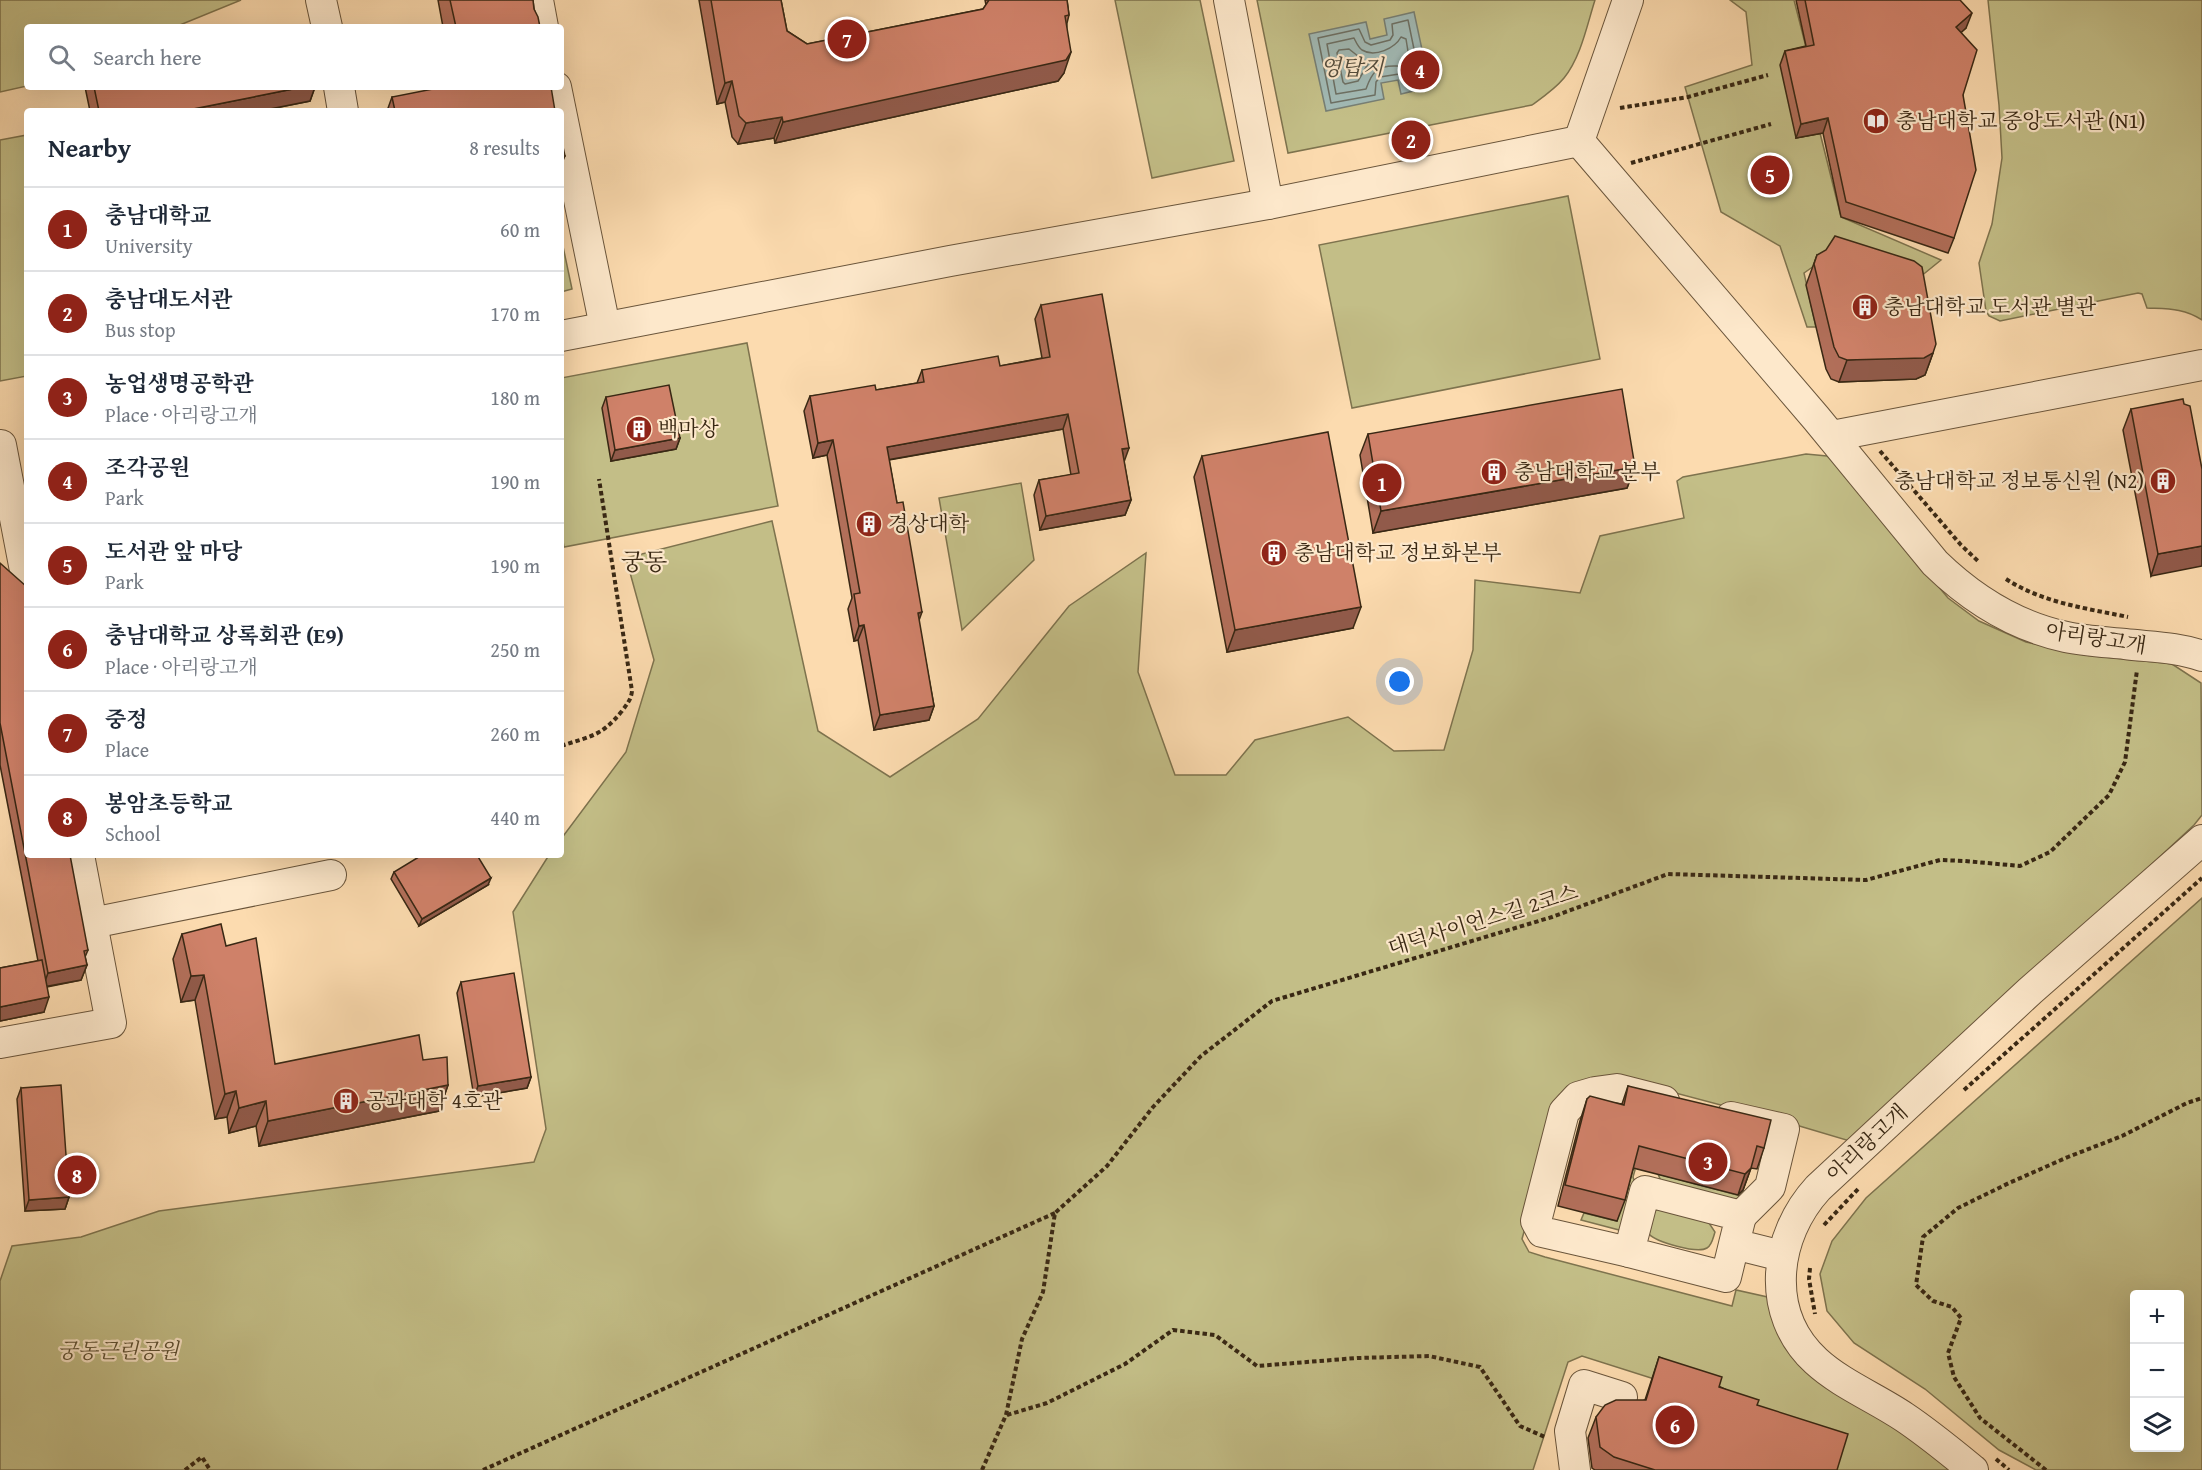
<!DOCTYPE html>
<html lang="en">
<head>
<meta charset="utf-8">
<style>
	:root { --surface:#fff; --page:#f2f2f3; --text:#1f2937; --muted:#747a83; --line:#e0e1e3; --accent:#8f2418 }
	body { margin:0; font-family:"Gentium Book Plus","Noto Serif KR",serif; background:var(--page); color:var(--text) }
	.controls { position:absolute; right:18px; bottom:18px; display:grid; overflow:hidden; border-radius:6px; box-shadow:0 6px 24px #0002 }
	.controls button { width:54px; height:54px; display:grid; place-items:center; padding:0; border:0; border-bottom:2px solid var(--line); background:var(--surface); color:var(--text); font:30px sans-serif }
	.you { position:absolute; left:1400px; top:682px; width:21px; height:21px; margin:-15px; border:4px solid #fff; border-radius:50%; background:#1a73e8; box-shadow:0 0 0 9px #1a73e833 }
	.badge { display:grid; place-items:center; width:39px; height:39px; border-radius:50%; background:var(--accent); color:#fff; font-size:20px; font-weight:700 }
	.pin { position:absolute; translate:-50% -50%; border:3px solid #fff; box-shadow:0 2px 6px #0006 }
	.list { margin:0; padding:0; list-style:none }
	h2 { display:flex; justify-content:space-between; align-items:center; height:78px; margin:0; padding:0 24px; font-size:26px }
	h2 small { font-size:20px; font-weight:400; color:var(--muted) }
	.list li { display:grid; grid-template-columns:39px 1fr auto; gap:18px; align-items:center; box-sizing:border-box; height:84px; padding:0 24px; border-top:2px solid var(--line) }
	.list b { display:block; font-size:22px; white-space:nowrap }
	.list p { margin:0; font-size:20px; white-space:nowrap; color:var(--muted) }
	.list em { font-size:20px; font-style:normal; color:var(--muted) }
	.icon { flex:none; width:33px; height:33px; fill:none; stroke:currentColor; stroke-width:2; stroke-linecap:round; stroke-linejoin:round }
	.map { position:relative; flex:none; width:2202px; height:1470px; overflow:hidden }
	.search { position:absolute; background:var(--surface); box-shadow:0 6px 24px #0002; left:24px; top:24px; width:540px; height:66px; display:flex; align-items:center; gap:15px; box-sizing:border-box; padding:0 21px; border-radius:6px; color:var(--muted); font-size:22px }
	.panel { position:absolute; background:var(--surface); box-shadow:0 6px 24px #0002; left:24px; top:108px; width:540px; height:750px; border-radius:6px }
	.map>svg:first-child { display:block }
</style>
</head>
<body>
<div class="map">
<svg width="2202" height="1470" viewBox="0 0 2202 1470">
	<rect width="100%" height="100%" fill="#fcdbaf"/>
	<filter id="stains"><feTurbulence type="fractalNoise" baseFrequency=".00333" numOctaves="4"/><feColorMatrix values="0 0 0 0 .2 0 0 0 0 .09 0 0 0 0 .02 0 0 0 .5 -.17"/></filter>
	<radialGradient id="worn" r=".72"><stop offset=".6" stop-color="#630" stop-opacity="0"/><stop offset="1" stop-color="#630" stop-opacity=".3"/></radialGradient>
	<!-- green -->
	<g fill="#c3be87" stroke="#7e734e" stroke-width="1.5" fill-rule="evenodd">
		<polygon points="0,0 241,0 175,27 27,27 27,86 0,92"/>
		<polygon points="1115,0 1200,0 1234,161 1152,178"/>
		<path d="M1257,0H1595C1587,25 1581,57 1564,78C1555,89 1543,97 1532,105L1288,153Z"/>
		<polygon points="1730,0 1794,0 1809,59 1796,138 1820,133 1841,217 1941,260 1920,277 1827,257 1804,273 1816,327 1807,327 1780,246 1721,212 1685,87 1752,65 1746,12"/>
		<path d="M1988,0H2202V320C2184,308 2168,309 2147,308L2142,294L2138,293L2000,321L1989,316L1986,311L1979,263L1992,224L2002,158L1999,105Z"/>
		<polygon points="27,135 27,376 0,381 0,140"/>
		<polygon points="1568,196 1600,359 1352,408 1319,245"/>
		<polygon points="561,237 572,289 561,292"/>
		<polygon points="747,343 778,506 564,547 561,529 561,378"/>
		<polygon points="1806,454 1827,456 1833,461 1948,598 1979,621 2026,642 2085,655 2172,664 2201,683 2202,815 2194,825 1853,1142 1796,1125 1623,1079 1560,1102 1522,1239 1529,1252 1545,1257 1732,1306 1736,1290 1772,1298 1897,1425 1954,1470 1836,1470 1714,1398 1582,1356 1568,1362 1533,1470 0,1470 0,1281 12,1246 81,1237 159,1211 534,1162 546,1129 513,912 549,855 561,855 561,839 626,752 654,660 626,558 772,521 818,731 890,777 978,719 1069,606 1146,553 1138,672 1175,775 1226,775 1255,740 1348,717 1394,751 1444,750 1473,650 1475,580 1580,593 1600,536 1684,518 1677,481 1683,477"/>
		<polygon points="1021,483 1034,560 962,630 939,498"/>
		<path d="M2202,898V1470H2036L1999,1450L1925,1389L1854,1343L1827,1311L1820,1274L1832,1241L1866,1198ZM2134,1294H2180V1448H2134Z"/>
		<polygon points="1631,1169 1635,1170 1633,1177 1635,1183 1623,1231 1581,1220 1584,1213 1617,1221"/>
		<polygon points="1658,1174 1741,1196 1736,1200 1661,1181"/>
		<path d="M1662,1208L1707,1220L1715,1232C1713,1238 1712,1245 1707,1248C1697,1254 1656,1242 1649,1234L1655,1210Z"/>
	</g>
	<!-- water -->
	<polygon fill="#a1b9b4" stroke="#777f74" stroke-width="1.5" points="1414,12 1430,87 1401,94 1398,80 1381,83 1384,99 1326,111 1309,34 1366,22 1370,39 1387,35 1384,19"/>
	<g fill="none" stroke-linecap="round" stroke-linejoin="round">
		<!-- shore -->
		<g stroke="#6d7064" stroke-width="1.5">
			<polygon points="1408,20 1421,83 1407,86 1399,74 1380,77 1376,82 1375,95 1331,103 1318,38 1359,29 1365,42 1371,45 1390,40 1393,35 1392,24"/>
			<path d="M1401,37L1406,39L1411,70C1406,70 1402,67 1397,66C1377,65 1372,72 1366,89L1336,94L1327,44L1354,38C1356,42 1358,47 1362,50C1375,58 1395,48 1401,37Z"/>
			<polygon points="1349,49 1368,64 1358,81 1345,84 1343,82 1337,53 1339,50"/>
		</g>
		<defs>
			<g id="minor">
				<polyline points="321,0 327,27"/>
				<polyline points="538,0 543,27"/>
				<polyline points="1229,0 1268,204"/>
				<polyline points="339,87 343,111"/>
				<polyline points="556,87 605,327"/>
				<path d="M1579,141L1816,418L1935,563C1972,599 2015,626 2066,637C2085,641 2105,642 2125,644C2150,647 2178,647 2202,656"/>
				<polyline points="1579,141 1628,0"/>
				<polyline points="561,336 950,261 1268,204 1579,141"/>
				<polyline points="1832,436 2202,365"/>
				<polyline points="1,445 27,581"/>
				<polyline points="92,923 331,875"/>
				<polyline points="0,1043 111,1023 79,855"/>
				<polyline points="1731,1117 1784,1129 1770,1187 1741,1216"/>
				<polyline points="1734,1244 1741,1216 1645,1191 1629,1252 1726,1277 1734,1244 1782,1256"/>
				<polyline points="1629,1252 1542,1232 1536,1221 1564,1112 1578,1097 1595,1092 1617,1089 1664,1101"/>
				<polyline points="1575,1470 1570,1431 1584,1385 1622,1397"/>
				<path d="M1973,1470C1951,1452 1928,1433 1904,1417C1876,1398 1841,1384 1816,1361C1764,1313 1774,1236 1818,1188L2030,991L2202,840"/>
			</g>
		</defs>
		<!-- minor casing -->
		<use href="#minor" stroke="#6a553b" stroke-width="32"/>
		<!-- path -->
		<g stroke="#392814" stroke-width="4" stroke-dasharray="4.5 3" stroke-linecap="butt">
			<polyline points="1620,108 1688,97 1768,75"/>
			<polyline points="1631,163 1771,124"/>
			<polyline points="1880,451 1961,545 1979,562"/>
			<path d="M2006,579C2043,603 2085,608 2128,617"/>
			<path d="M561,746C590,736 601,737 622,711C627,704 631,700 632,691L599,479"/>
			<polyline points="1964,1090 2202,878"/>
			<polyline points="1824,1225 1858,1189"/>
			<polyline points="1810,1268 1809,1279 1815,1314"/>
			<polyline points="1007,1415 1047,1403 1125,1364 1173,1330 1215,1335 1257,1366 1357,1358 1429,1356 1480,1367 1520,1426 1545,1437"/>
			<polyline points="1996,1459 2009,1470"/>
			<polyline points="185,1470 202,1457 210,1470"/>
			<polyline points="483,1470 1055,1213"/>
			<polyline points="982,1470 1006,1415 1022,1339 1043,1292 1055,1213 1107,1166 1153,1107 1201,1056 1272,1001 1552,917 1668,874 1866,880 1940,860 1965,861 2020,866 2050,852 2109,795 2125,762 2137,670"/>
			<polyline points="2046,1470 1980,1418 1954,1377 1948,1353 1961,1318 1952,1307 1933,1301 1916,1285 1923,1237 1958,1208 2009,1183 2068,1157 2122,1136 2187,1103 2202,1098"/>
		</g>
		<!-- minor -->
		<use href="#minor" stroke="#fde8cb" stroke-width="30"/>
	</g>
	<!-- wall -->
	<g fill="#b26f5a" stroke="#392814" stroke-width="1.5">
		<polygon points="438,0 533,0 534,9 540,27 443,27"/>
		<polygon points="699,0 781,0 787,31 807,44 983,9 986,5 985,0 1067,0 1069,15 1067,23 1064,73 1058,81 775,143 774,138 738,144 732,137 725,102 717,104"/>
		<polygon points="1796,0 1960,0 1966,28 1961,32 1963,95 1954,238 1948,253 1841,217 1823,133 1796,138 1780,65 1785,51 1806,46"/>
		<polygon points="85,87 315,87 310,101 260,111 90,111"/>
		<polygon points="392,97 555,111 387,111"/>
		<polygon points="1817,255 1933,353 1925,375 1916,379 1839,382 1831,379 1826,369 1806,285"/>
		<polygon points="1041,305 1124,462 1131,500 1125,515 1040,530 1034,495 1039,480 1071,475 1063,429 889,460 934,706 929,720 874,730 858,640 854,641 848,609 852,598 827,455 813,458 804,411 810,396 876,390 917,383 922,370 1000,366 1042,358 1035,319"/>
		<polygon points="606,397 680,438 676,449 611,461 602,408"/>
		<polygon points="2131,409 2202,469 2151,576 2123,430"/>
		<polygon points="1368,434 1635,467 1627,488 1373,533 1360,455"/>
		<polygon points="1202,456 1353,628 1227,652 1194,477"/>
		<polygon points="0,563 27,855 88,950 85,957 87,965 81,980 47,987 44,1012 0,1021 0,968 38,961 0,765"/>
		<polygon points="394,872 488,885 419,926 391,879"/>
		<polygon points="182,934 226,946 275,1064 423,1060 448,1085 439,1111 259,1146 256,1126 229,1133 227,1117 215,1119 195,1000 181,1002 173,959"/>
		<polygon points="461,982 531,1077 527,1088 474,1097 457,993"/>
		<polygon points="1628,1086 1764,1148 1757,1169 1751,1168 1743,1190 1738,1195 1633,1168 1625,1200 1617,1221 1558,1206 1580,1121 1587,1099 1622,1104"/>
		<polygon points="21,1088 69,1197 65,1209 25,1211 17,1099"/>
		<polygon points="1659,1357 1757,1405 1837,1470 1595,1470 1592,1468 1588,1438 1596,1417 1645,1400"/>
	</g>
	<!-- shaded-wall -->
	<g fill="#915a4a" stroke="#392814" stroke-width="1.5">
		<polygon points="1972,13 1966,28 1951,42 1956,27"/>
		<polygon points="1071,52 1064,73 1058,81 775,143 783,122"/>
		<polygon points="732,81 725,102 717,104 725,83"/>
		<polygon points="303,87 315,87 310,101 260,111 183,111"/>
		<polygon points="782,117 774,138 738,144 746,123"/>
		<polygon points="1828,118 1823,133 1796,138 1801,124"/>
		<polygon points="561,156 565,156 561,165"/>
		<polygon points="1933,353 1925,375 1916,379 1839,382 1847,360"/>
		<polygon points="1068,414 1063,429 881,461 887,447"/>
		<polygon points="680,438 676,449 611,461 615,450"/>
		<polygon points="833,440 827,455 813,458 818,443"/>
		<polygon points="1129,448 1124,462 1122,449"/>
		<polygon points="1635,467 1627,488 1373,533 1381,511"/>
		<polygon points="1131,500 1125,515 1040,530 1046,516"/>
		<polygon points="2202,546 2202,566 2151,576 2158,554"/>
		<polygon points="1361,607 1353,628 1227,652 1235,630"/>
		<polygon points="922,612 917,626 918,613"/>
		<polygon points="864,625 858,640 854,641 859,626"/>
		<polygon points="934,706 929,720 874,730 880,715"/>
		<polygon points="491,878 488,885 419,926 422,919"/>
		<polygon points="87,965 81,980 43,987 48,973"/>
		<polygon points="204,975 195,1000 181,1002 191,976"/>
		<polygon points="49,997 44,1012 0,1021 0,1007"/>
		<polygon points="531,1077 527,1088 474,1097 478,1086"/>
		<polygon points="448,1085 439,1111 259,1146 268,1121"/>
		<polygon points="236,1091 227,1117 215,1119 225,1094"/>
		<polygon points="266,1101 256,1126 229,1133 239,1108"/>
		<polygon points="1751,1168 1743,1190 1738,1195 1745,1174"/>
		<polygon points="69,1197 65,1209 25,1211 29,1200"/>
	</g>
	<!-- building -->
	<g fill="#cf8169" stroke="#392814" stroke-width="1.5">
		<polygon points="450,0 533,0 534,9 538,17 540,27 456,27"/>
		<polygon points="711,0 781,0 787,31 807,44 983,9 989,0 1067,0 1069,15 1065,16 1071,52 1066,60 783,122 782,117 746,123 739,116 732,81 725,83"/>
		<polygon points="1805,0 1960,0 1972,13 1956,27 1977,50 1963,95 1976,170 1954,238 1846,202 1828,118 1801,124 1785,51 1814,45"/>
		<polygon points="303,25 304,27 292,27"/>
		<polygon points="94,87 303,87 183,111 99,111"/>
		<polygon points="443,87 551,87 555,111 395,111 392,97"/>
		<polygon points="561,138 565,156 561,156"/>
		<polygon points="1835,236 1914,261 1922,267 1936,344 1933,353 1924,358 1847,360 1839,357 1834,347 1814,264 1817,255 1826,250"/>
		<polygon points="1102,294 1129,448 1122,449 1131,500 1046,516 1039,480 1079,473 1068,414 887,447 897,503 903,502 922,612 918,613 934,706 880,715 864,625 859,626 854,594 860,593 833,440 818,443 810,396 875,385 876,390 924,382 922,370 998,356 1000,366 1050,357 1041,305"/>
		<polygon points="669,385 680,438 615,450 606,397"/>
		<polygon points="1622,389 1635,467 1381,511 1368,434"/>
		<polygon points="2183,399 2184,404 2190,406 2202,469 2202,546 2158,554 2131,409"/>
		<polygon points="1328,432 1361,607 1235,630 1202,456"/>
		<polygon points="0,563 27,587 27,855 70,855 88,950 84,951 87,965 48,973 0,723"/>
		<polygon points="422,855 477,855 491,878 422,919 394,872"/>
		<polygon points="221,924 226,946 256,938 275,1064 419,1035 423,1060 447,1057 448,1085 268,1121 266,1101 239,1108 236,1091 225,1094 204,975 191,976 182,934"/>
		<polygon points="42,960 49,997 0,1007 0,968"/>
		<polygon points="514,973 531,1077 478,1086 461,982"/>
		<polygon points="61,1085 69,1197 29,1200 21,1088"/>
		<polygon points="1628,1086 1771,1120 1764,1148 1757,1146 1751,1168 1745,1174 1639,1146 1625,1200 1565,1185 1587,1099 1590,1096 1624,1105"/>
		<polygon points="1659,1357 1722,1377 1719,1387 1759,1400 1757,1405 1848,1434 1837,1470 1655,1470 1614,1457 1600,1447 1596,1417 1605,1405 1616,1400 1646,1400"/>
	</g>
	<!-- icons -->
	<defs>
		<symbol id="library-disc" viewBox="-11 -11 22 22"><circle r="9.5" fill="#8f2418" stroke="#fde8cb"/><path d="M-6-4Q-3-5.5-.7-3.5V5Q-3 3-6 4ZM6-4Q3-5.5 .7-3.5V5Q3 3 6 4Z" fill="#fff"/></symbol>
		<symbol id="building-disc" viewBox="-11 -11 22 22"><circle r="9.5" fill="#8f2418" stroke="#fde8cb"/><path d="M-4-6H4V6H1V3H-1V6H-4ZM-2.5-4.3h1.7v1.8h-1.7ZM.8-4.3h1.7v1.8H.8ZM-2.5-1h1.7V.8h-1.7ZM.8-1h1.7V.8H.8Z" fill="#fff"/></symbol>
	</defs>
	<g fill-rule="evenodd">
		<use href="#library-disc" x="1861" y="106" width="30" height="30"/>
		<use href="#building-disc" x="1850" y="292" width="30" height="30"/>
		<use href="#building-disc" x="624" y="414" width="30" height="30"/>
		<use href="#building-disc" x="1479" y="457" width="30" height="30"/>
		<use href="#building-disc" x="2148" y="466" width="30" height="30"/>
		<use href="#building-disc" x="854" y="509" width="30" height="30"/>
		<use href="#building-disc" x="1259" y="538" width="30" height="30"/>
		<use href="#building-disc" x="331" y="1086" width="30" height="30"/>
	</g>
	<g text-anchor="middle" stroke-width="4.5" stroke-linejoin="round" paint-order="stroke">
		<!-- poi labels -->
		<g font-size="21" fill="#392814" stroke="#fde8cb" text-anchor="start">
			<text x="1896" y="128">충남대학교 중앙도서관 (N1)</text>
			<text x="1884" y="314">충남대학교 도서관 별관</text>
			<text x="658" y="436">백마상</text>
			<text x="1514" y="479">충남대학교 본부</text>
			<text x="2144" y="488" text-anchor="end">충남대학교 정보통신원 (N2)</text>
			<text x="888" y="531">경상대학</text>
			<text x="1294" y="560">충남대학교 정보화본부</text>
			<text x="366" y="1108">공과대학 4호관</text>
		</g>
		<!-- street labels -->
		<g font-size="21" fill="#392814" stroke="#fde8cb">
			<text transform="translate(2096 638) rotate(9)" y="7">아리랑고개</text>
			<text transform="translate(1483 920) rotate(-17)" y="7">대덕사이언스길 2코스</text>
			<text transform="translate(1867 1143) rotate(-43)" y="7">아리랑고개</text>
		</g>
		<!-- park labels -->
		<g font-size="21" font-style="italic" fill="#5c4e31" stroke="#fde8cb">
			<text x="118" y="1358">궁동근린공원</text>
		</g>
		<!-- water labels -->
		<g font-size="22" font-style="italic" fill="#534c3c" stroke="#fde8cb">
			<text x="1352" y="75">영탑지</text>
		</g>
		<!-- quarter labels -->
		<g font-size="24" fill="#392814" stroke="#fde8cb">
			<text x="644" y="570">궁동</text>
		</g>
	</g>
	<rect width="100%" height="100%" filter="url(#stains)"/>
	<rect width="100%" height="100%" fill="url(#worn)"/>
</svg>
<div class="controls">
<button>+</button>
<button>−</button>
<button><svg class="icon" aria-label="layers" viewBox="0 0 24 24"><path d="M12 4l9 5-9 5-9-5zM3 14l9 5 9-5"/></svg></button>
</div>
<div class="you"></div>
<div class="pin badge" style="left:1382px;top:483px">1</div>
<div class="pin badge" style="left:1411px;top:140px">2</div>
<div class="pin badge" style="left:1708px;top:1162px">3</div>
<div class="pin badge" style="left:1420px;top:70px">4</div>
<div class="pin badge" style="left:1770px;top:175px">5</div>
<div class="pin badge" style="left:1675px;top:1425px">6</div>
<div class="pin badge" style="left:847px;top:39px">7</div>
<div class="pin badge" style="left:77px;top:1175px">8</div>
<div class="search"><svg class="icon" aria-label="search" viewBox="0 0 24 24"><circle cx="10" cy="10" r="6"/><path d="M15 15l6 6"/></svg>Search here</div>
<section class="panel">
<h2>Nearby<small>8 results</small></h2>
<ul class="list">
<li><span class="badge">1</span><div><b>충남대학교</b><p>University</p></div><em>60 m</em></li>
<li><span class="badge">2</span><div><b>충남대도서관</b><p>Bus stop</p></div><em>170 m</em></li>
<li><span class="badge">3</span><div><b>농업생명공학관</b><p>Place · 아리랑고개</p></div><em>180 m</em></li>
<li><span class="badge">4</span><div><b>조각공원</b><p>Park</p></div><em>190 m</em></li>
<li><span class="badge">5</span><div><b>도서관 앞 마당</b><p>Park</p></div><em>190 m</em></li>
<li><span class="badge">6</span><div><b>충남대학교 상록회관 (E9)</b><p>Place · 아리랑고개</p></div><em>250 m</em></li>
<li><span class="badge">7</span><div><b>중정</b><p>Place</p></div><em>260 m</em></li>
<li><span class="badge">8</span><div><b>봉암초등학교</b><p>School</p></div><em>440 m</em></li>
</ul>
</section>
</div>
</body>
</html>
